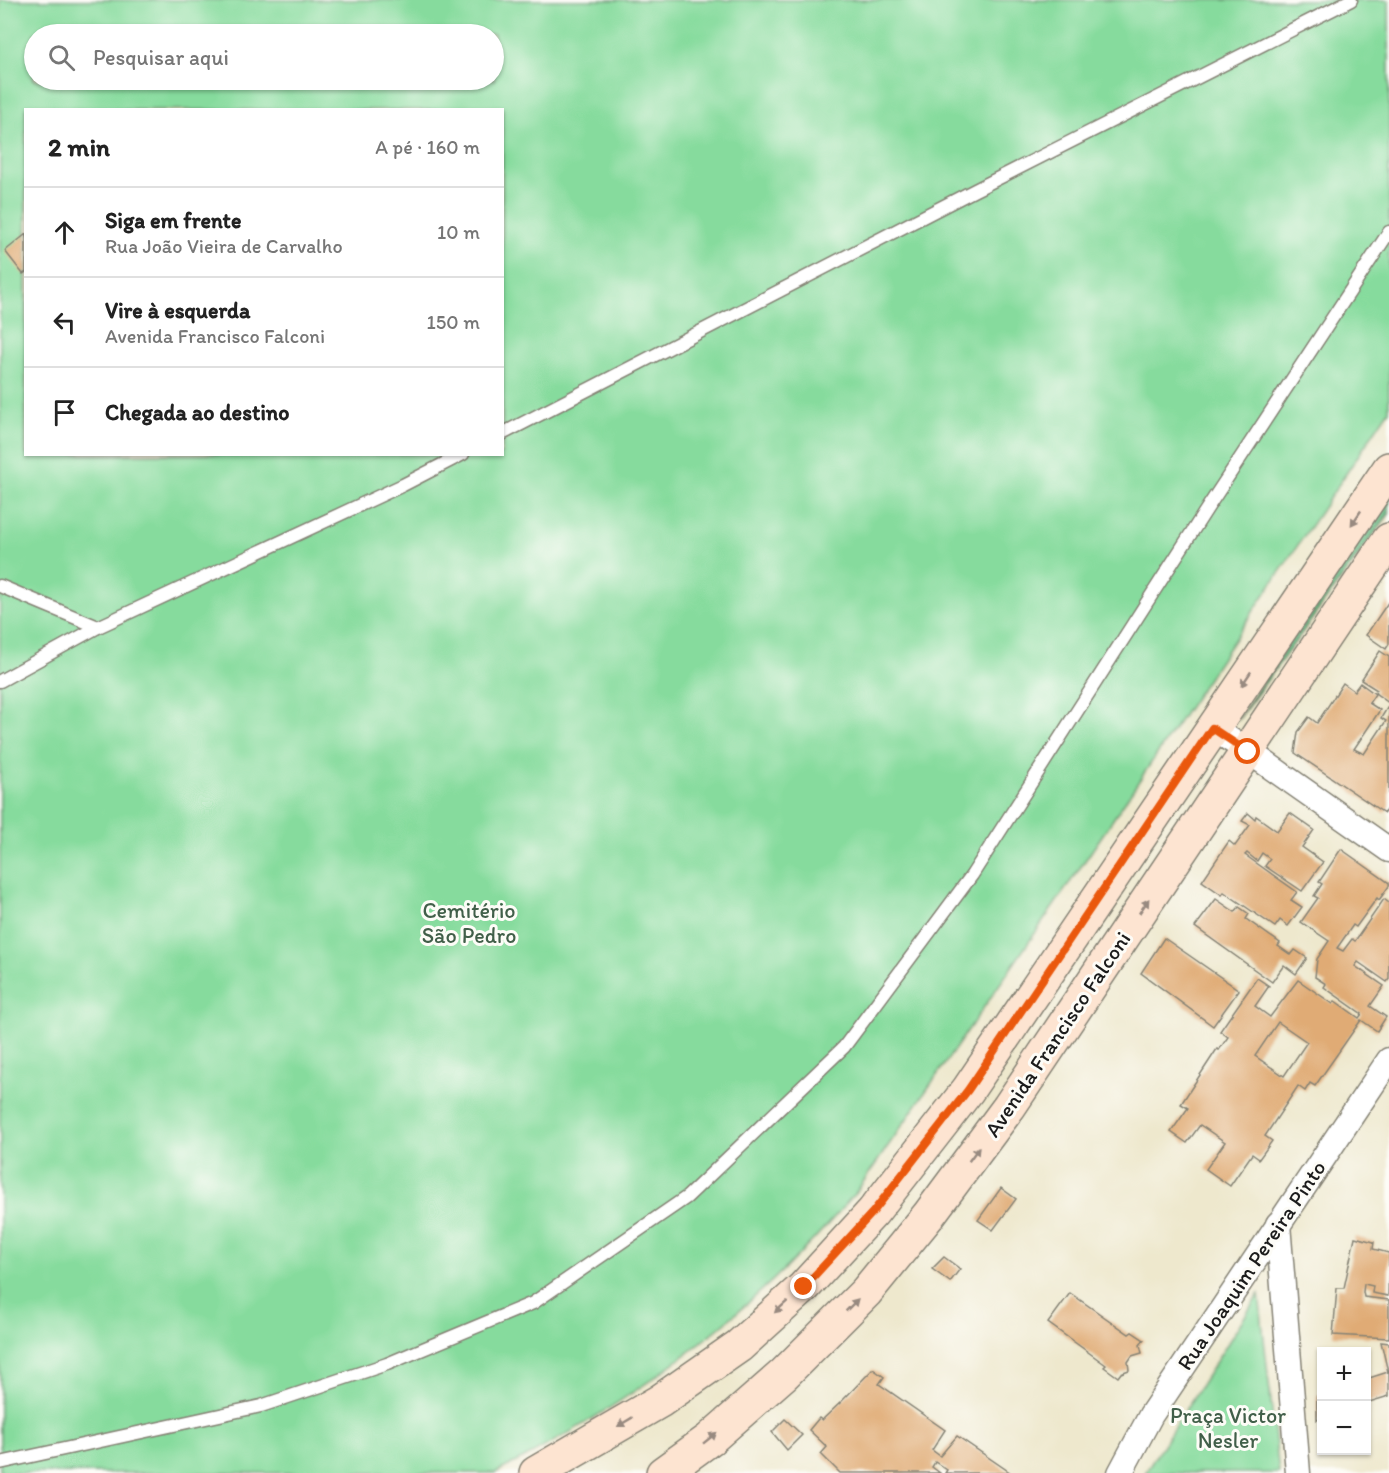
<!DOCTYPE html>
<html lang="pt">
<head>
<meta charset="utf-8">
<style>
	:root { --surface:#fff; --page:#f2f2f2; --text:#222; --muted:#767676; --line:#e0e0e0 }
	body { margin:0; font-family:Itim,sans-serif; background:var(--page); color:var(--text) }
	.controls { position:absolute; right:18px; bottom:18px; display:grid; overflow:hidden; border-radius:0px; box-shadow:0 2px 4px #0004 }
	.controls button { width:54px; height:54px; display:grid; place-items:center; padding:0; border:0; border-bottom:2px solid var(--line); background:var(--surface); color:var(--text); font:30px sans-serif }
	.stop { position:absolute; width:18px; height:18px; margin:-14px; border:4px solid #ea580c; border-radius:50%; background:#fff }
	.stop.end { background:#ea580c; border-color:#fff; box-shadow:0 2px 6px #0008 }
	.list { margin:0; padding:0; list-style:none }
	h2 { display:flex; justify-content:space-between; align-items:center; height:78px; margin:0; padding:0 24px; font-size:26px }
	h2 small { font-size:20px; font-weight:400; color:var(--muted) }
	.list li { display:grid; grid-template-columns:39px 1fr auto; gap:18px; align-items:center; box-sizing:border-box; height:90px; padding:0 24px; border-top:2px solid var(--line) }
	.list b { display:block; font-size:22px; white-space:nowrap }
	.list p { margin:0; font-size:20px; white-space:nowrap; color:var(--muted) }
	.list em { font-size:20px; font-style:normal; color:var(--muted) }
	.icon { flex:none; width:33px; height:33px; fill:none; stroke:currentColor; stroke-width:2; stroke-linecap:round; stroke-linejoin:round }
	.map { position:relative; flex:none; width:1389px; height:1473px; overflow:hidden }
	.search { position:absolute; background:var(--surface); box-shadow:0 2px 4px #0004; left:24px; top:24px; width:480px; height:66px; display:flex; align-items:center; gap:15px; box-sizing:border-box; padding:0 21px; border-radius:33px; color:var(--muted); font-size:22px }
	.panel { position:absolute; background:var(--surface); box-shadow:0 2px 4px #0004; left:24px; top:108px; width:480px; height:348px; border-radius:0px }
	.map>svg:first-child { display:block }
</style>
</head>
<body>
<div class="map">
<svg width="1389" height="1473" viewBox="0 0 1389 1473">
	<rect width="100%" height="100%" fill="#fdfcf7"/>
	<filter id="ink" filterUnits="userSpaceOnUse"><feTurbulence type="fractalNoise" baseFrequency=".0167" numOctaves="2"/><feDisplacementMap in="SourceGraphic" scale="12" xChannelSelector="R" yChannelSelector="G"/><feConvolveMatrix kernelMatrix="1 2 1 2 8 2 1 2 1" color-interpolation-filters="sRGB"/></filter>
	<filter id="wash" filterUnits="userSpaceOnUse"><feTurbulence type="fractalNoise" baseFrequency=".008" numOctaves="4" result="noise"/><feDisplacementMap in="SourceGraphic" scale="24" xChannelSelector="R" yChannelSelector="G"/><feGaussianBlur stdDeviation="1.35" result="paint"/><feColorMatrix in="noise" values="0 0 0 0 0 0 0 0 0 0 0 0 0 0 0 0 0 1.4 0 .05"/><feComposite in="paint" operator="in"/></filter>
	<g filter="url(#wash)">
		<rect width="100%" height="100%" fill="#eee8cd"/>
		<!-- green -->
		<g fill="#86db9d" stroke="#517c5c" stroke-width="1.5" fill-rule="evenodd">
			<path d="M0,0H1389V410L1091,852L857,1191C757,1310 633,1404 495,1473H0ZM34,34H494V80H34ZM26,110H502V454H26Z"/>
			<polygon points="1259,1294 1279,1473 1145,1473"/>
		</g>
		<!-- forest -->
		<polygon fill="#6cbb84" stroke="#446c50" stroke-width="1.5" points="1389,484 1389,514 1238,720"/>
		<g id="blocks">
			<!-- building -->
			<g fill="#e0ab74" fill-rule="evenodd">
				<polygon points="26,234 26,272 23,274 5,251"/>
				<polygon points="1389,601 1389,644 1386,649 1366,635"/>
				<polygon points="1380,651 1389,657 1389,703 1375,693 1377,690 1361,680"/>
				<polygon points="1343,683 1354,691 1360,683 1375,694 1369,703 1380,710 1354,749 1364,754 1386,721 1381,718 1389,705 1389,806 1384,813 1295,753 1298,732 1309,717 1317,723"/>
				<polygon points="1248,813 1255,819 1256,816 1277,831 1290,813 1314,830 1302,847 1323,862 1302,891 1265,866 1270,859 1262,853 1257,861 1247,853 1245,855 1297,892 1291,900 1302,907 1288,926 1280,920 1275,927 1224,892 1222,895 1202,881 1229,841 1235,846 1250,825 1242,821"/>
				<path d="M1341,849L1389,883V886L1379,900L1377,898L1356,927L1353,925L1337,948L1343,951L1352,939L1355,941L1384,899L1389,903V979L1387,982L1358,962L1355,966L1384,986L1370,1006L1386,1017L1377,1031L1361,1020L1315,1086L1310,1083L1305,1091L1298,1086L1265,1136L1272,1141L1259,1159L1252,1154L1230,1186L1206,1169L1225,1142L1200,1125L1187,1143L1171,1132L1188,1108L1181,1104L1217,1049L1219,1050L1228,1037L1220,1031L1257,978L1269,986L1255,1006L1270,1017L1298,980L1333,1004L1335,1001L1359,1018L1362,1014L1324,987L1326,984L1315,977L1317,959L1329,941L1301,922L1318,898L1314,896L1322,884L1319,882ZM1278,1022L1307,1042L1284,1076L1255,1056Z"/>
				<polygon points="1216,899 1235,912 1239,907 1249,914 1246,919 1280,943 1278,946 1291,955 1295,950 1307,958 1296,974 1284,965 1272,982 1195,927"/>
				<polygon points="1164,938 1239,990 1213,1026 1141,973"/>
				<polygon points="1001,1188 1016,1199 993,1230 978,1220"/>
				<polygon points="1355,1237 1374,1242 1373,1249 1389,1253 1388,1296 1372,1293 1373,1286 1364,1284 1363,1292 1364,1297 1389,1300 1389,1338 1333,1335 1337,1288 1344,1288"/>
				<polygon points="944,1257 960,1269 950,1282 932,1269"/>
				<polygon points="1070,1293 1129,1334 1132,1332 1144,1340 1140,1345 1142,1353 1132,1356 1128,1362 1129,1370 1121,1373 1118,1377 1104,1367 1106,1365 1048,1323"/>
				<polygon points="1381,1342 1389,1343 1389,1396 1366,1403 1366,1379 1388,1372"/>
				<polygon points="873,1369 884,1377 879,1384 945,1430 932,1450 940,1456 957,1436 1011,1473 945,1473 947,1470 935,1462 932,1467 940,1473 840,1473 821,1454 827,1447 809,1430 819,1418 822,1420 841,1402"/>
				<polygon points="1322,1394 1322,1419 1317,1420 1317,1396"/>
				<polygon points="785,1419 802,1435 787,1450 772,1432"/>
			</g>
		</g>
	</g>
	<g filter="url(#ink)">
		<use href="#blocks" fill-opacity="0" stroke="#858274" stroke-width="1.5"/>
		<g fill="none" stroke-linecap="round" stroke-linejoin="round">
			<defs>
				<g id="service">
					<polyline points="502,434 975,190 1351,0"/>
					<polyline points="0,586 98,627"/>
					<polyline points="0,681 98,627 403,485 463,454"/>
					<polyline points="0,1463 261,1406 387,1364 533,1303 687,1197 844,1047 972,875 1208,507 1389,232"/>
				</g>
				<g id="minor">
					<polyline points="1212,728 1248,751 1389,850"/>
					<polyline points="1278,1224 1298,1473"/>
					<polyline points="1120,1473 1151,1415 1389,1060"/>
				</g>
				<g id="secondary">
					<polyline points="536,1473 660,1401 739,1346 804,1287 873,1212 968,1090 1389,469"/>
					<polyline points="663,1473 710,1439 784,1374 866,1292 928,1216 1009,1107 1389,540"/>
				</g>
			</defs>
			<!-- service casing -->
			<use href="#service" stroke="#858274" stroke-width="15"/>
			<!-- minor casing -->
			<use href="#minor" stroke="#858274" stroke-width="27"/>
			<!-- secondary casing -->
			<use href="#secondary" stroke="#858274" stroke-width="36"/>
			<!-- service -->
			<use href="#service" stroke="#fff" stroke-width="12"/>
			<!-- minor -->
			<use href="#minor" stroke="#fff" stroke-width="24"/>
			<!-- secondary -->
			<use href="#secondary" stroke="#fde4d1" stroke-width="33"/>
		</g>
		<!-- one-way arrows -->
		<defs><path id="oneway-solid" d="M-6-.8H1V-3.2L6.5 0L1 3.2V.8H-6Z" transform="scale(1.5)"/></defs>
		<g fill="#988a80">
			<use href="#oneway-solid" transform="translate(1356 518) rotate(124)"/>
			<use href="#oneway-solid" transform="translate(1246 679) rotate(124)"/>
			<use href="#oneway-solid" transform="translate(1144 906) rotate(-56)"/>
			<use href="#oneway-solid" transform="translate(974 1154) rotate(-54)"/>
			<use href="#oneway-solid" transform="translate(852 1305) rotate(-45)"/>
			<use href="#oneway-solid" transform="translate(781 1307) rotate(138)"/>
			<use href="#oneway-solid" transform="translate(625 1422) rotate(149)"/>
			<use href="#oneway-solid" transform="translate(710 1438) rotate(-39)"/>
		</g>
	</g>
	<g fill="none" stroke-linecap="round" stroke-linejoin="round" filter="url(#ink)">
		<!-- route -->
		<polyline stroke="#ea580c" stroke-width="8" points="804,1287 873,1212 968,1090 1212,728 1248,752"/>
	</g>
	<g text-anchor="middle" stroke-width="6" stroke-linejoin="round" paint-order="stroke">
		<!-- park labels -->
		<g font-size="22" fill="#415f49" stroke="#fdfcf7">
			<text x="469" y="918">Cemitério<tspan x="469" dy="25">São Pedro</tspan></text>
			<text x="1228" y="1423">Praça Victor<tspan x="1228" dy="25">Nesler</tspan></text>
		</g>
		<!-- street labels -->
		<g font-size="22" fill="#1c1c1c" stroke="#fdfcf7">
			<text transform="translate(1057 1034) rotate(-56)" y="8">Avenida Francisco Falconi</text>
			<text transform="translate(1251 1265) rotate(-56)" y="8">Rua Joaquim Pereira Pinto</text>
		</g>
	</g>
</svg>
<div class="controls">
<button>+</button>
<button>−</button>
</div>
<div class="stop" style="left:1248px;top:752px"></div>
<div class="stop end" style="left:804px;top:1287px"></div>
<div class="search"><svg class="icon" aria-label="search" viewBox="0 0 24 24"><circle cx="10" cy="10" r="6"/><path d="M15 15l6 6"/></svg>Pesquisar aqui</div>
<section class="panel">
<h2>2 min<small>A pé · 160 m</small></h2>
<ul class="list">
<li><svg class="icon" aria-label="ahead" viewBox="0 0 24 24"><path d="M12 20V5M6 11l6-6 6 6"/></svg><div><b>Siga em frente</b><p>Rua João Vieira de Carvalho</p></div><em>10 m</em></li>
<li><svg class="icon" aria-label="left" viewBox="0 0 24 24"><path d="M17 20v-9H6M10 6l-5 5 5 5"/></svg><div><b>Vire à esquerda</b><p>Avenida Francisco Falconi</p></div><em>150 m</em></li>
<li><svg class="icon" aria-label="arrive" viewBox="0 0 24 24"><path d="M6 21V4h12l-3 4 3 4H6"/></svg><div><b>Chegada ao destino</b></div></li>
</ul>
</section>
</div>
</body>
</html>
